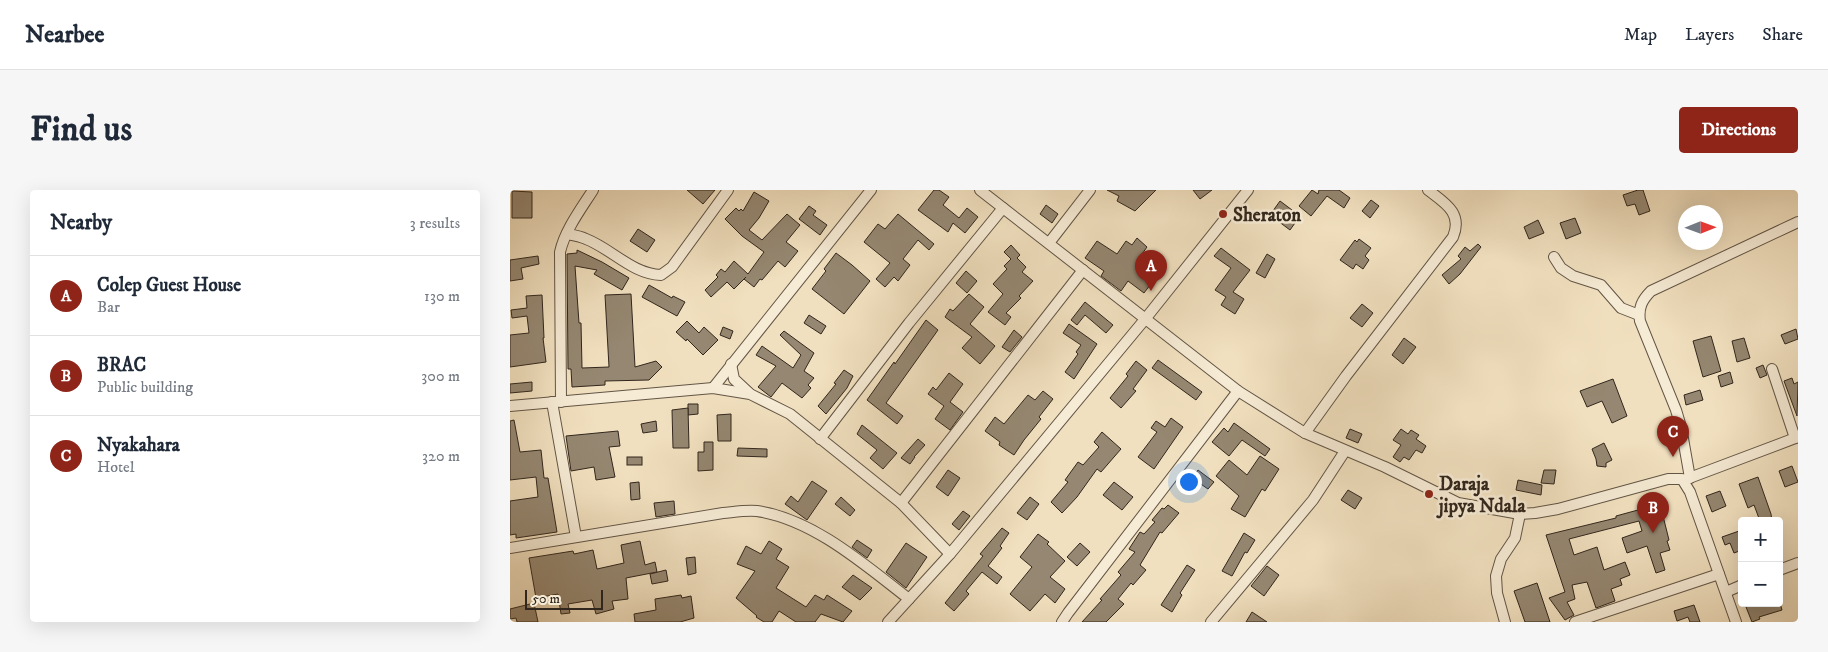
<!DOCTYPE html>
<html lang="en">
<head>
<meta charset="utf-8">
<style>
	:root { --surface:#fff; --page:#f6f6f7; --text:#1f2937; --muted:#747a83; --line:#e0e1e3; --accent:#8f2418 }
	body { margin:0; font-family:"IM FELL DW Pica",serif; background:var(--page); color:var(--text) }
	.controls { position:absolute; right:15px; bottom:15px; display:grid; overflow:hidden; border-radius:5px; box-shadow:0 5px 20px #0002 }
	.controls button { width:45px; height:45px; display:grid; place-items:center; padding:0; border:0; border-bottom:1px solid var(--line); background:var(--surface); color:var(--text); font:25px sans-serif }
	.compass { position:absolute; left:1168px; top:15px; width:45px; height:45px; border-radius:50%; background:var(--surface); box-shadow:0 5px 20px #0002; rotate:89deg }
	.scale { position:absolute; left:15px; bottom:12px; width:78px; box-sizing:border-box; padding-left:5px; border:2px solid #32271d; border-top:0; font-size:14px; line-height:18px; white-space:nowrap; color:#32271d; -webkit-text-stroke:4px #f6ebd5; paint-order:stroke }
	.you { position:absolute; left:678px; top:291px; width:18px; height:18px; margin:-12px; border:4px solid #fff; border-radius:50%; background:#1a73e8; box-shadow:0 0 0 8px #1a73e833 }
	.badge { display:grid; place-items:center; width:32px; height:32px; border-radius:50%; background:var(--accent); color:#fff; font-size:16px; font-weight:700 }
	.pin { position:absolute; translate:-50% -41px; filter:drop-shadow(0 1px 2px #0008) }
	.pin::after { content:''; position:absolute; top:26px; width:18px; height:15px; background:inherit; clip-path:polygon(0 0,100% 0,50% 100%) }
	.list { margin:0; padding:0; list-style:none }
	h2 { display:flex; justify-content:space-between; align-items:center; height:65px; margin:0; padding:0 20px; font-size:21px }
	h2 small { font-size:16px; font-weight:400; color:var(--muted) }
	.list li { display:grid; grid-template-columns:32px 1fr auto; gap:15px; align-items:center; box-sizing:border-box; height:80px; padding:0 20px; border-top:1px solid var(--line) }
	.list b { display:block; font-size:19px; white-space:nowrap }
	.list p { margin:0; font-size:16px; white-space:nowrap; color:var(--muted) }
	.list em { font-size:16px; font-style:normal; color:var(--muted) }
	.map { position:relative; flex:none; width:1288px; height:432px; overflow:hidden; border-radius:5px }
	header { display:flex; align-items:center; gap:30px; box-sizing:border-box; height:70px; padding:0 25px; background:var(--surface); border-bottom:1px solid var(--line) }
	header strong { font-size:24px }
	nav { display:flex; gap:28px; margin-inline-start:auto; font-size:18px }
	.intro { display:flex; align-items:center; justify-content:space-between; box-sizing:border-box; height:120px; padding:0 30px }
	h1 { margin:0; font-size:35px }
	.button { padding:12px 22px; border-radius:5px; background:var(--accent); color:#fff; font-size:18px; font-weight:700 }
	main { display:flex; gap:30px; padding:0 30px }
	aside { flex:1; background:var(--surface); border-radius:5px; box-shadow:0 5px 20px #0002 }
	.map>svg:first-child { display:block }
</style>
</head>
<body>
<header>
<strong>Nearbee</strong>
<nav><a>Map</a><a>Layers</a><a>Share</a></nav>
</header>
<div class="intro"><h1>Find us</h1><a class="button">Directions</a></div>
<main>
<aside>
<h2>Nearby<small>3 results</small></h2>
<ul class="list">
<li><span class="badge">A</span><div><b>Colep Guest House</b><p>Bar</p></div><em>130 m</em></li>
<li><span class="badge">B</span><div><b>BRAC</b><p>Public building</p></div><em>300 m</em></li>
<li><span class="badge">C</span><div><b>Nyakahara</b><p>Hotel</p></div><em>320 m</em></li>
</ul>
</aside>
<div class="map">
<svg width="1288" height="432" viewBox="0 0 1288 432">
	<rect width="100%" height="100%" fill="#f1e0bf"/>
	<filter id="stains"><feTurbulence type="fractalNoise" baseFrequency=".004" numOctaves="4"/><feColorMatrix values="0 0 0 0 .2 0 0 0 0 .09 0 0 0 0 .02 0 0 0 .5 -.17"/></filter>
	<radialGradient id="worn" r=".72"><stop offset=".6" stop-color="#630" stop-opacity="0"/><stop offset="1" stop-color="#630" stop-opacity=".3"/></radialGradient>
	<!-- building -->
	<g fill="#958771" stroke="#32271d">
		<polygon points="177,0 205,0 193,14"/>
		<polygon points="424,0 429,0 439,7 433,15 449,28 457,18 468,27 455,43 443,33 438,42 408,20"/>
		<polygon points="597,0 646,0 625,21 607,11 609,6"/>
		<polygon points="683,0 702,0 690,9"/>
		<polygon points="802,0 808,4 809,0 829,0 840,8 834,18 817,6 801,26 789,16"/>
		<polygon points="1128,0 1133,0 1140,21 1129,25 1125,14 1117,16 1113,5"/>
		<polygon points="2,1 22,2 22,28 2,28"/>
		<polygon points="244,2 259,11 249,28 239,40 252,50 277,24 290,35 276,52 288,61 275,77 268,71 252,90 250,89 244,97 234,89 236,87 224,99 217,92 201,107 195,100 208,87 206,85 211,79 215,82 224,71 238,84 254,62 232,46 215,29 226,18 229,21 231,19 233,21"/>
		<polygon points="861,10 869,16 860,28 852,21"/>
		<polygon points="770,11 790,26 780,40 760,25"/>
		<polygon points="536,15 548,24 542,33 530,24"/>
		<polygon points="299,16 306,21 303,25 317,35 310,45 289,29"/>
		<polygon points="388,24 424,54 419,60 408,50 393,69 400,75 388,91 384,87 375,97 366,89 380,73 354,52 368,34 375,39"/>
		<polygon points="1065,28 1071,43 1056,49 1050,33"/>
		<polygon points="1028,30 1034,43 1019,49 1014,37"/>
		<polygon points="128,39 145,50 137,62 120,51"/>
		<polygon points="627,48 637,57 632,64 652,79 634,103 618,91 611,101 591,86 594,81 575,68 587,51 607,64 616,51 622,55"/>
		<polygon points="849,49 861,58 855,66 859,70 853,79 846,74 843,79 830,70 845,50 847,52"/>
		<polygon points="968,54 971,57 950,84 939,94 932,85 951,69 948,66 955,57 960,61"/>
		<polygon points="501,55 510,65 507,68 516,77 512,82 523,91 509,106 511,108 496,123 501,127 495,135 478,122 493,104 483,94 497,79 494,76 501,69 494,62"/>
		<polygon points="711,58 740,80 723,102 734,109 725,124 711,115 716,107 705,100 721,78 704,66"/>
		<polygon points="67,60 92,72 119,88 112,100 84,84 87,80 65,76 69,133 71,133 72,178 99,177 95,105 121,104 125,177 146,171 152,177 139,190 95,191 95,195 62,197 61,179 58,179 57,64 67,63"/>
		<polygon points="326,63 342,75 360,91 334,124 302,99 316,81 314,79"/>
		<polygon points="757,64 765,69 755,88 746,83"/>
		<polygon points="28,66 29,74 11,78 13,89 0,91 0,70"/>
		<polygon points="456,81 467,91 457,103 446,93"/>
		<polygon points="139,95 162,108 163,106 175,112 167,126 132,107"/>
		<polygon points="459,104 474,117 460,134 485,156 470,174 452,158 462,147 435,127 440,119 443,121"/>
		<polygon points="32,105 34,148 33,148 36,172 0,177 0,145 19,143 17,126 2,128 1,120 17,118 16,106"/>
		<polygon points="575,112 603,135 596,143 575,125 567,135 561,130"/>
		<polygon points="852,114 863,123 852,137 840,128"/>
		<polygon points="299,125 316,136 311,144 294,133"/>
		<polygon points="416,130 428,140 376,213 393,226 387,234 357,210 384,172 385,174"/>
		<polygon points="177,131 189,143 194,137 208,150 193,165 177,149 176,151 166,142"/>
		<polygon points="559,134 587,154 564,189 555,182 568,164 566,162 571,155 553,143"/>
		<polygon points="213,137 223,141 220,149 210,145"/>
		<polygon points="1286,139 1288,149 1275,154 1271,145"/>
		<polygon points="504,140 512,147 500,162 492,157"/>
		<polygon points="274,141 304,163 294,181 304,188 298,195 301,198 292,208 272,193 261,207 248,197 266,176 246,165 252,156 283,178 291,165 270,145"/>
		<polygon points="1201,146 1211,181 1193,187 1183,151"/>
		<polygon points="894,148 906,157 893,174 882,165"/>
		<polygon points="1234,148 1240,168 1227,172 1222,151"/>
		<polygon points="648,170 692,202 686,210 642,178"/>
		<polygon points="626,171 637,180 623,199 626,201 611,218 600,208 618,186 616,184"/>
		<polygon points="1253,175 1257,185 1250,188 1246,178"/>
		<polygon points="334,180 343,186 337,198 316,224 308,216 326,194 324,193"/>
		<polygon points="1220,182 1223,193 1211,197 1208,186"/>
		<polygon points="439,183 453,194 440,212 453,222 440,240 425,229 434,216 418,204 423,197 426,200"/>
		<polygon points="1282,188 1284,194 1288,192 1287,226 1274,191"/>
		<polygon points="1103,189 1117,226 1102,233 1092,211 1077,217 1070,201"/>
		<polygon points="22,192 22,201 0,203 0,194"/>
		<polygon points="1190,200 1193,210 1176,215 1174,205"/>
		<polygon points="533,201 543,209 529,227 531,229 514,250 504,265 489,255 490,252 475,241 485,227 494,234 518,205 525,210"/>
		<polygon points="178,214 188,214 188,224 178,225"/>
		<polygon points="178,218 179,258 163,258 162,220"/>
		<polygon points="221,224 221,251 208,251 207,225"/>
		<polygon points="661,228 673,237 644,279 628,267 647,242 641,238 646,231 655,237"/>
		<polygon points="4,230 10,262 31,260 34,288 38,288 47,342 6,348 6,344 0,345 0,311 28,307 26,287 0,290 0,231"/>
		<polygon points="146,231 147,241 133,243 131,234"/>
		<polygon points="724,233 760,259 755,266 732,250 719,266 702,252 714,238 718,242"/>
		<polygon points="352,235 387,263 373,279 360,268 367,260 347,244"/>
		<polygon points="840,239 852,244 848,253 836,248"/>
		<polygon points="891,239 898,244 901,240 909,245 906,249 916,256 912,263 906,260 899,270 894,267 890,272 883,267 891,255 883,250"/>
		<polygon points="108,241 110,256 99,257 105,287 86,290 84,277 61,281 56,246"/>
		<polygon points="592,242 611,259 591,282 587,279 567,307 552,323 541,312 558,292 555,290 568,272 573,275 589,257 584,252"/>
		<polygon points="408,249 415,255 404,267 405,267 400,274 391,268"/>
		<polygon points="194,252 203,252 203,280 188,281 188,262 194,262"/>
		<polygon points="1094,253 1102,270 1096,273 1096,277 1087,276 1086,269 1082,259"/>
		<polygon points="228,258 257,259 257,267 227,266"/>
		<polygon points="750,266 769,279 755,301 752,299 735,327 721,319 729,306 706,286 719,270 737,285"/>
		<rect x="117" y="267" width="15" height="8"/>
		<polygon points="1282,276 1288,292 1275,297 1269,281"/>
		<polygon points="438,280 450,288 438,306 426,297"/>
		<polygon points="688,280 704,292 698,299 682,288"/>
		<polygon points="1034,280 1046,280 1044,294 1031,293"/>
		<polygon points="1248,287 1261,324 1262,331 1250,331 1244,315 1238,318 1229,294"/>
		<polygon points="1008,290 1032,295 1031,305 1006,300"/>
		<polygon points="302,291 317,301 297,330 275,314 281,306 288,312"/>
		<polygon points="129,292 130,309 121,310 120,293"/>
		<polygon points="604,292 623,307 612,320 593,305"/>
		<polygon points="838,300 852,308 845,319 831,310"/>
		<polygon points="1210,301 1216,316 1202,322 1196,306"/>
		<polygon points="331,307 345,320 340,326 325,314"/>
		<polygon points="520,307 529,314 517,330 507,323"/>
		<polygon points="164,311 165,324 146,327 144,313"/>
		<polygon points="1150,314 1159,350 1157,351 1160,360 1150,363 1155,380 1146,383 1137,356 1117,363 1112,348 1132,341 1129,331 1059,349 1064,365 1087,357 1094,380 1115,372 1120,385 1110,389 1112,395 1101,399 1105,411 1086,418 1077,392 1062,395 1065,409 1057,412 1064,425 1055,430 1039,408 1055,402 1036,345 1106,328 1106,326"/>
		<polygon points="658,315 669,323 652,343 650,342 630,375 636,380 623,395 621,393 608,409 614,414 596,432 572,432 592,410 590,409 611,385 608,382 625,362 619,359 630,342 634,344 645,332 642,330 652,318 654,319"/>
		<polygon points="453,321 460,326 449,340 442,334"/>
		<polygon points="492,338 499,343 490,356 492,358 478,376 492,387 487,394 472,382 456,401 459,404 444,421 435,413 473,366 470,364"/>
		<polygon points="1232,340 1232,360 1224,363 1220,353 1215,355 1212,347"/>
		<polygon points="734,343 745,350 737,363 735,362 722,386 712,381"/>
		<polygon points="528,344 539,352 537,354 555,371 540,387 555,399 545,413 535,404 520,421 500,404 522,377 510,367"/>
		<polygon points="347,350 362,360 357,368 342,357"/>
		<polygon points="130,351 135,375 145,372 147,382 116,388 118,409 102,411 104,419 86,424 82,410 58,414 60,423 51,424 48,404 26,408 19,368 63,361 64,364 83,360 87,379 114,373 111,355"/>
		<polygon points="259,351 272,359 266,369 279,377 266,398 296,417 305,405 314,410 317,405 342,421 333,432 311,424 305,432 286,432 269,421 262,432 254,432 246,427 247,426 226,408 245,381 227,374 236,356 251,364"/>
		<polygon points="396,353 417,367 396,398 376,382"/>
		<polygon points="570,353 580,362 567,376 557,367"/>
		<polygon points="185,367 186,383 178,385 176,368"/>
		<polygon points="677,375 685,380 670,403 672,405 662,422 651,415"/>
		<polygon points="757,376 769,385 754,406 741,396"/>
		<polygon points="156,380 158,391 142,394 140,384"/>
		<polygon points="343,385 362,398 350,410 332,397"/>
		<polygon points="1027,393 1040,432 1015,432 1004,401"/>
		<polygon points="171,405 172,408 181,406 184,428 170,432 125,432 124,424 146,420 145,409"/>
		<polygon points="24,413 28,432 7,432 6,428 0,429 0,419"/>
		<polygon points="1247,413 1270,413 1272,420 1249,427 1250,429 1242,432 1236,417"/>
		<polygon points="1184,415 1190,432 1180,432 1178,427 1167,431 1164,421"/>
		<polygon points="742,422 757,432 736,432"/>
	</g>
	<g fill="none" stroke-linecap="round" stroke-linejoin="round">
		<defs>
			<g id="minor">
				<polyline points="470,0 728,201 795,243 875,277 948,313 1010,324 1025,323 1048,319 1158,289 1172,289 1180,302 1226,432"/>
				<path d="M57,44C63,45 70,46 76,49C102,59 122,84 151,85L162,77L218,0"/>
				<polyline points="539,53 580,0"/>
				<polyline points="1044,67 1051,78 1063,86 1091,95 1111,118 1129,125"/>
				<polyline points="221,174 224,189 239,203"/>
				<polyline points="1262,179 1285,248"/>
				<polyline points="203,198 361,0"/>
				<polyline points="42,212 66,347"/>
				<path d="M51,212L50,62C55,40 71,19 83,0"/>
				<polyline points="0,216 203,198 240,204 280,224 391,313 440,364"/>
				<path d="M795,243L836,186L943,47C953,23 935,13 918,0"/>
				<polyline points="310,249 399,133 493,18"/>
				<path d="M1180,288L1171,237L1166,220L1130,131C1128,118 1132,110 1141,101L1288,32"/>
				<polyline points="1174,290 1288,247"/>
				<polyline points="391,313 573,80"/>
				<path d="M0,358L213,323C224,322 236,320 247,321C303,329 355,375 399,409"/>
				<polyline points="1269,380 1288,373"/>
				<polyline points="1216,402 1232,395"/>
				<polyline points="378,432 440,364 636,128 738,0"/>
				<polyline points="552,432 558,423 728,201"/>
				<polyline points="701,432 803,310 835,261"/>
				<polyline points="995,432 987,403 986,386 991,369 1005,348 1010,324"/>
				<polyline points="1065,432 1209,384"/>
			</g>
		</defs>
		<!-- minor casing -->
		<use href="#minor" stroke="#625546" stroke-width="12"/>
		<!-- minor -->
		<use href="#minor" stroke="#f6ebd5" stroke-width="10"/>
	</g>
	<!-- markers -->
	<g fill="#8f2418" stroke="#f6ebd5" stroke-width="2">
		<circle cx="713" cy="24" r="5"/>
		<circle cx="919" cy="304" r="5"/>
	</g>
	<g text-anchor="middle" stroke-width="5" stroke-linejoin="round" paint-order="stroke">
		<!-- poi labels -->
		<g font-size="19" font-weight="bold" fill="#32271d" stroke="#f6ebd5" text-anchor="start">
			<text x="723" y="31">Sheraton</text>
			<text x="929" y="300">Daraja<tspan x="929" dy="22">jipya Ndala</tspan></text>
		</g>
	</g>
	<rect width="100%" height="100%" filter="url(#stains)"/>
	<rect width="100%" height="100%" fill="url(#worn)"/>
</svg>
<div class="controls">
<button>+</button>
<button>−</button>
</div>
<svg class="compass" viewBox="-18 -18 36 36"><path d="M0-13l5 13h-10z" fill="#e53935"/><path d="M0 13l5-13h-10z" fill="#747a83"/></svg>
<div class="scale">50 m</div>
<div class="you"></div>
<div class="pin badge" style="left:641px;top:101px">A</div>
<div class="pin badge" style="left:1143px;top:343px">B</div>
<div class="pin badge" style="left:1163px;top:267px">C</div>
</div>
</main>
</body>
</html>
